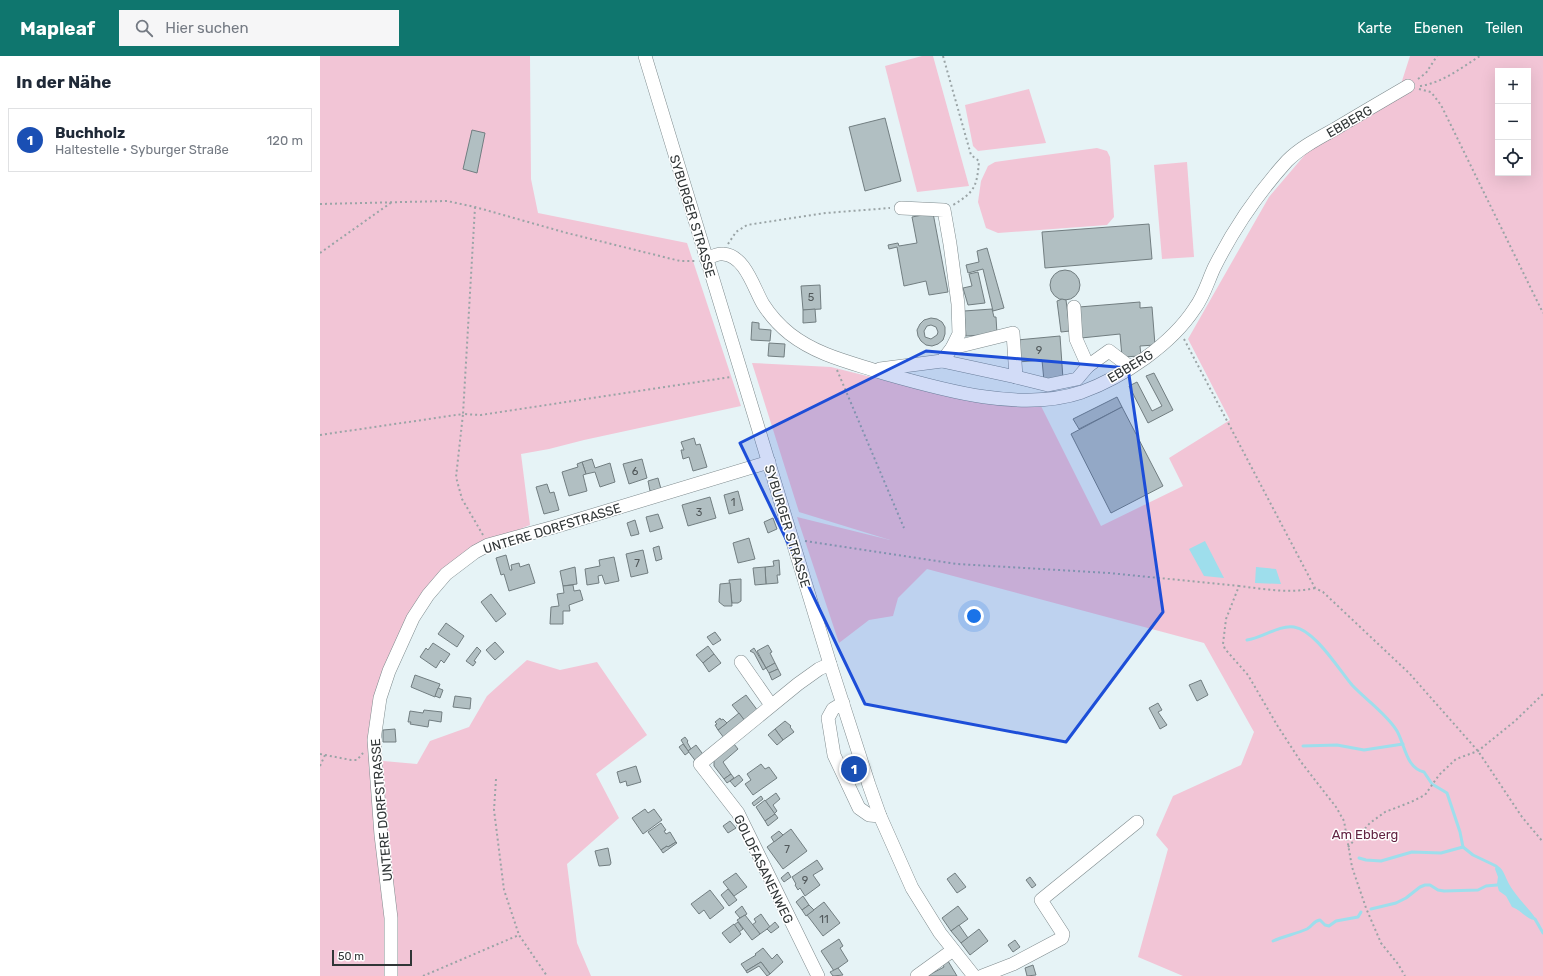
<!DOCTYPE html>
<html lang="de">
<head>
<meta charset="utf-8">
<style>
	:root { --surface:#fff; --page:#f6f6f7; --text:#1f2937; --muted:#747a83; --line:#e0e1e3; --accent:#0f766e }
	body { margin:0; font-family:Rubik,sans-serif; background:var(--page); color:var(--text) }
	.controls { position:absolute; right:12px; top:12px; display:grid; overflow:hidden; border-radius:0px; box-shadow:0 4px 16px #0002 }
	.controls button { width:36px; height:36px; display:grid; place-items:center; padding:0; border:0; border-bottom:1px solid var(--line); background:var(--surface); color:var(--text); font:20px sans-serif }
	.scale { position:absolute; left:12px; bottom:10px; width:80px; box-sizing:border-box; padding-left:4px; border:2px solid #313637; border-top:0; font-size:11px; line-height:14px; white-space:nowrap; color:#313637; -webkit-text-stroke:3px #fff; paint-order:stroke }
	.you { position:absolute; left:654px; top:560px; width:14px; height:14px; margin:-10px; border:3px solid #fff; border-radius:50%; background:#1a73e8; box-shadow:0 0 0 6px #1a73e833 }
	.badge { display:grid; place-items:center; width:26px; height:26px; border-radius:50%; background:var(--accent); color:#fff; font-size:13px; font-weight:700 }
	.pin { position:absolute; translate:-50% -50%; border:2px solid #fff; box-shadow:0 1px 4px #0006 }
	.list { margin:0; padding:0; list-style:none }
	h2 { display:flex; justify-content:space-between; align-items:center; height:52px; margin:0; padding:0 16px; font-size:17px }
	h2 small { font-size:13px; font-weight:400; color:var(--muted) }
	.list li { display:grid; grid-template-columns:26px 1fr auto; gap:12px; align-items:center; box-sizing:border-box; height:64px; margin:0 8px 8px; padding:0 8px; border:1px solid var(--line); border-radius:0px }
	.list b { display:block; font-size:15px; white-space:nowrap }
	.list p { margin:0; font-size:13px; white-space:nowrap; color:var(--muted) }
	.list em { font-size:13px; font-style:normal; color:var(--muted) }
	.icon { flex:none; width:22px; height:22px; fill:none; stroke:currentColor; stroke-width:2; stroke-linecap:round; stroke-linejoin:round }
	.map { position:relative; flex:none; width:1223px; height:920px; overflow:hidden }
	header { display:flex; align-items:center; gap:24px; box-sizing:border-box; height:56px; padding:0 20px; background:var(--accent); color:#fff }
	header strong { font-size:19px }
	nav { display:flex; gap:22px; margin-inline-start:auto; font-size:14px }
	.search { width:280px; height:36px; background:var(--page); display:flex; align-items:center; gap:10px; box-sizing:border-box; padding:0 14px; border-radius:0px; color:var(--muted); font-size:15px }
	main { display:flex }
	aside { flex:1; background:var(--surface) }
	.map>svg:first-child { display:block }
</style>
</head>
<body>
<header>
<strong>Mapleaf</strong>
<div class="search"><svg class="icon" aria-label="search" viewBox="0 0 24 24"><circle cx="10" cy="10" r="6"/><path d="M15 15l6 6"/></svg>Hier suchen</div>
<nav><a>Karte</a><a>Ebenen</a><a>Teilen</a></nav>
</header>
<main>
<aside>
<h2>In der Nähe<small></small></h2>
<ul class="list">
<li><span class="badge" style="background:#1a4fb4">1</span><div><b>Buchholz</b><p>Haltestelle · Syburger Straße</p></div><em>120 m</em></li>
</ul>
</aside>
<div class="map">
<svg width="1223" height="920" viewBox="0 0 1223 920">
	<rect width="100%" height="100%" fill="#e6f3f6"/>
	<!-- green -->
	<g fill="#f2c5d6" fill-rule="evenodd">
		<polygon points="0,0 210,0 211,123 218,157 367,187 421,350 264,384 229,393 201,398 210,469 153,492 124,515 61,624 52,704 97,708 110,685 149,671 167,640 207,604 240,614 277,606 327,679 276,718 299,762 247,808 257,887 271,920 0,920"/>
		<polygon points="602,0 613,0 649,130 597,136 565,10"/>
		<path d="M1090,0H1223V920H863L818,901L848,793L836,779L853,740L921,709L934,676L884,587L607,513L578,542L573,560L549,564L519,587L477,461L570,484L479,456L432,307L511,311L635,342L720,348L781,470L863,430L849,402L910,364L868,283L949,141L989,94L1081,28ZM1178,15H1208V117H1178Z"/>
		<polygon points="709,33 726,87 658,95 653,90 645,49"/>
		<polygon points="777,92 787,95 790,101 794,161 787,169 678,177 666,172 658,146 661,125 668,110 675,106"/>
		<polygon points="867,106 874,201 842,203 834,109"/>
	</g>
	<!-- water -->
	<g fill="#9edeec">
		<polygon points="885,485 904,522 884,520 869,493"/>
		<polygon points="936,511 956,513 961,528 935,527"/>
		<path d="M1176,809C1183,812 1184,818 1187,824C1194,839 1207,850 1216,863L1215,864C1206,863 1201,854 1192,851L1186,840L1179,835L1177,828L1178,821L1175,813Z"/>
	</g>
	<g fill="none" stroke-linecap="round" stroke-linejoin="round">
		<!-- stream -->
		<g stroke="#9edeec" stroke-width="3">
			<path d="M927,584C943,582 958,569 974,571C995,574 1019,614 1032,629C1046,644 1067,658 1077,675C1085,689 1086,712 1104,716L1112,728L1127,737L1140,776L1143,791L1153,799L1176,810"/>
			<polyline points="983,690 1017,689 1044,694 1083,688"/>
			<polyline points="1039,802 1046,804 1061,805 1092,796 1121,797 1143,791"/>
			<polyline points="1051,853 1076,847 1086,842 1100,831 1105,829 1110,829 1118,834 1124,835 1158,834 1166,830 1177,829"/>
			<polyline points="1215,863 1223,877"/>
			<path d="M953,885C964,880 976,878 987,873C993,870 993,865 1000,864L1005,869L1009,870L1016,865L1038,861L1041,856"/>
		</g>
	</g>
	<!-- building -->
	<g fill="#b1bfc2" stroke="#727e81" fill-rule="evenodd">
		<polygon points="565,62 581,125 545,135 529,71"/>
		<polygon points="152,74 165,77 157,117 143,113"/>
		<polygon points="613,157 628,236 609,239 606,225 584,230 577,191 569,193 568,189 578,187 579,190 597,187 592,161"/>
		<polygon points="829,168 832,203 725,212 722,176"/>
		<polygon points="667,192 684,252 673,255 663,213 648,217 646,209 659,206 657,195"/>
		<circle cx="745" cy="229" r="15"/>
		<polygon points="658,216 665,247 648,249 643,232 652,230 649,218"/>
		<polygon points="500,229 501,253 483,254 481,230"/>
		<polygon points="742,243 746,244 750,275 741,276 737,245"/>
		<polygon points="820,246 820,252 832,251 835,289 820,290 821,300 802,301 800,278 761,282 759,251"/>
		<polygon points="495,253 496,266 483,267 483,254"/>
		<polygon points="672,253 674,261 676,261 677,278 646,280 644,255"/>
		<path d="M611,262L617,263L622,266L625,271V278L623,284L618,288L612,290L606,289L601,285L598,280L597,274L600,268L604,264ZM611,269L616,271L618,276L617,279L611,283L605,281L604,275L607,270Z"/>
		<polygon points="432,266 439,267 439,273 451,274 450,285 431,284"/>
		<polygon points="740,280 743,323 724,325 722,304 698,306 697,284"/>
		<polygon points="449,287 465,288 464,301 448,300"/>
		<polygon points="834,317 853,354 828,367 809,330 817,326 832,355 842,350 826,320"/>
		<polygon points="797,341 802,351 759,373 753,363"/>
		<polygon points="802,351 843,430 791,457 751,378"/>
		<polygon points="374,382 376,389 380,388 387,411 373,415 369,401 363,403 361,394 364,394 361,386"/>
		<polygon points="272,403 275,412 290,407 295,426 280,431 275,416 266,418 262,406"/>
		<polygon points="322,403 327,422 309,428 303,408"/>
		<polygon points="262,406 266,418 263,419 267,435 249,440 242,416 258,411 257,408"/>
		<polygon points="338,422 341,433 330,435 328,425"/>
		<polygon points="227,428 230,437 234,436 239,454 224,458 216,431"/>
		<polygon points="418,435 423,454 409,458 404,439"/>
		<polygon points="390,441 396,462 368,470 362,449"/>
		<polygon points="338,458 343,472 330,476 326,461"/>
		<polygon points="453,462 457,473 448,477 444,466"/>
		<polygon points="315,464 319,478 311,480 307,467"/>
		<polygon points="429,482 435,503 418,507 413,487"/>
		<polygon points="339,490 342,503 336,505 333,492"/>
		<polygon points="323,494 328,517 311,521 306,498"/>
		<polygon points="186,499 190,514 192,514 191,509 199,507 200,511 209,508 215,527 189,535 184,518 181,519 176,502"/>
		<polygon points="294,501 299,525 285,528 282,519 278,520 279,527 267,529 265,513 280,510 279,504"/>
		<polygon points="459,504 460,519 457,519 458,527 446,528 445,511 454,510 453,505"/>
		<polygon points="255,511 257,528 243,530 240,515"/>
		<polygon points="445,511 446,528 435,529 433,512"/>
		<polygon points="421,523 421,545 418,547 412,547 409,524"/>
		<polygon points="410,527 412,550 404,550 399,546 400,528"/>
		<polygon points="253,529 254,535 260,534 263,544 249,549 250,555 243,555 243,568 230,568 231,551 239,550 237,538 244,537 243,530"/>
		<polygon points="171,538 186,558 176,566 161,546"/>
		<polygon points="126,567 144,580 137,591 118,578"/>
		<polygon points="395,576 401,584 393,589 387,581"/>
		<polygon points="175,586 184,596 175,604 166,594"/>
		<polygon points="113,587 130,598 124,607 121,604 116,612 100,601 106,592 108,594"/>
		<polygon points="448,589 452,596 450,597 455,607 446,612 437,595"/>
		<polygon points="388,590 394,598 383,607 376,599"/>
		<polygon points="157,591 161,595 154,605 156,606 153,610 146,605"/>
		<polygon points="434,592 446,612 443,614 434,597 430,595"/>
		<polygon points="394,598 401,607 389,616 383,607"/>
		<polygon points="455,607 458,613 449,617 446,612"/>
		<polygon points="458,613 461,619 452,624 449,617"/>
		<polygon points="95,619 120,628 115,641 91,631"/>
		<polygon points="881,624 888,639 877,645 869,629"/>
		<polygon points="118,632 123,634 120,642 115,640"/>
		<polygon points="426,639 438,655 425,665 412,649"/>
		<polygon points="135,640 151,642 150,653 133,651"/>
		<polygon points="838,647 842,654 838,656 847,669 840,673 829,652"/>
		<polygon points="104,654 122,656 121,666 109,664 108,671 90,668 91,666 88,666 90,655 103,657"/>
		<polygon points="419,657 425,665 404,682 398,674"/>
		<polygon points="400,662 401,664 403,663 407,667 398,674 395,669 397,668 395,666"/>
		<polygon points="465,665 471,670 470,671 474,676 463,684 455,673"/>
		<polygon points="75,673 76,686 63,686 63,674"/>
		<polygon points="455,673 463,684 457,689 448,679"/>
		<polygon points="365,681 368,685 367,686 371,693 368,695 361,684"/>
		<polygon points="363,688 369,696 365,699 359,691"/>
		<polygon points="414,688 418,693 403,706 411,718 404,723 394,710 394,704"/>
		<polygon points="376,689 385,701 377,707 368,695"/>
		<polygon points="441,708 445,713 449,711 457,722 433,739 425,728 431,724 427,718"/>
		<polygon points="316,710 321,726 307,730 306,725 300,727 297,716"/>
		<polygon points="411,718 414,722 407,727 404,723"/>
		<polygon points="419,719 423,724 415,731 410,725"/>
		<polygon points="456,737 460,743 453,749 457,755 454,758 445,745"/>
		<polygon points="441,740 443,743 434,750 432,747"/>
		<polygon points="445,744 455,758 445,765 436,751"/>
		<polygon points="325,753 328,757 334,753 342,764 323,778 312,762"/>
		<polygon points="455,758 458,762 448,770 445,765"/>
		<polygon points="410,765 416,772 408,777 403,770"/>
		<polygon points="341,767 346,774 344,775 346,778 350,776 356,786 348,791 347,790 341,794 328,776"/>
		<polygon points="471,773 487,795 463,813 447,791"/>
		<polygon points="459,775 463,779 454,786 451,781"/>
		<polygon points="356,786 357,787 343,797 341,794 347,790 348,791"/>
		<polygon points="288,792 291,807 290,809 279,810 275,795"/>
		<polygon points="497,804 503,813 493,819 500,829 485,840 480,832 478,834 475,829 476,828 472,821"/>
		<polygon points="468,816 471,821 464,826 461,822"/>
		<polygon points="416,817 427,831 414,840 403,826"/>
		<polygon points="635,817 646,831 637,837 627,823"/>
		<polygon points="710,821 716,829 712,832 706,824"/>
		<polygon points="408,833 417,844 409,850 401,839"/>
		<polygon points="390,834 404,852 390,863 384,854 379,858 371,848"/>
		<polygon points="483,840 489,849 482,854 476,846"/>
		<polygon points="504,846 520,867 503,880 487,859"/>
		<polygon points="489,849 494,854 486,860 482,854"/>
		<polygon points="422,850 427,858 420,862 415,856"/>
		<polygon points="638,850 648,863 631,875 622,862"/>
		<polygon points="441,858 450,871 440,878 432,869 436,866 434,863"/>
		<polygon points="425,859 440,878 432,884 417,864"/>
		<polygon points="418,866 423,873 419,876 414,869"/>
		<polygon points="455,866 459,871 451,877 447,873"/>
		<polygon points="414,868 421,878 410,887 402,877"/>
		<polygon points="639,869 648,882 641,887 631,875"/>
		<polygon points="659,873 668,885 650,899 641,887"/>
		<polygon points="519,883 523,890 520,892 528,905 514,915 501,895"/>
		<polygon points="695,884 700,891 693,896 688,889"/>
		<polygon points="443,892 452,903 457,898 463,906 450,918 441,906 426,915 421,908 436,899 435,898"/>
		<polygon points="628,905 637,920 610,920 609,919 624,911 623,909"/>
		<polygon points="441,906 450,918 447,920 439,910 427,917 426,915"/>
		<polygon points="713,909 716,919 707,920 705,912"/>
		<polygon points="518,912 523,919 513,920 510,916"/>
	</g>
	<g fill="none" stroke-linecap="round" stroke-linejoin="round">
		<defs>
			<g id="minor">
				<polyline points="325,0 510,608 549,729 560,760 592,832 620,877 654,920"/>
				<path d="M386,203C391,201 398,197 403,198C425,199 434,233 443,248C450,259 460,270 470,278C497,299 529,306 560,316C620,333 700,357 762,336C803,321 851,289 875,252C884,240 888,225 894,212C913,174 939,136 967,105C981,91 999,82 1015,73C1040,58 1064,44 1088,30"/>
				<polyline points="622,305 696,321 693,277 632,292"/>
				<polyline points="768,310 789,295 810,311"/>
				<polyline points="560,313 622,305 632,292 639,278 638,248 630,188 624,154 581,152"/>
				<polyline points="696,321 728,329 757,323 768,310 756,283 754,251"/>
				<polyline points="421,606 451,649"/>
				<polyline points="523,647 513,653 508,662 514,699 539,752 549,759 560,760"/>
				<polyline points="71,920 71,862 61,779 54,684 60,642 69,615 93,562 108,539 126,518 155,496 168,489 234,471 449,406"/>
				<polyline points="498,920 418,757 380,708 478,628 499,613 510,608"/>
				<polyline points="597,920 633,894"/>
				<polyline points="662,920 693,908 742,882 743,878 721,844 817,766"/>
			</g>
		</defs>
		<!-- minor casing -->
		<use href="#minor" stroke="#7e8a8d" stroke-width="14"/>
		<!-- path -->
		<g stroke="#9aa4a6" stroke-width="2" stroke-dasharray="2 3" stroke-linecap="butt">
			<path d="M623,0L651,99L659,105C657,130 655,136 633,149"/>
			<polyline points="1098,23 1106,17 1117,0"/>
			<path d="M1100,30C1122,27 1141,12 1160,0"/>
			<polyline points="1099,33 1111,36 1121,49 1223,257"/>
			<polyline points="0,148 127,145 155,151 247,177 360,205 375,205"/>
			<polyline points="408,188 416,176 427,169 506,157 570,152"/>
			<polyline points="0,197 72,146"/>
			<polyline points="864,283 995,532 1003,536 1089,617 1158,695 1202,761 1223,786"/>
			<polyline points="517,314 584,472"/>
			<polyline points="0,379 143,358 155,151"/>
			<polyline points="163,479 142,443 136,421 143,358 161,359 411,321"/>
			<polyline points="485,485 637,508 789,517 919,530"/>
			<path d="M995,532C970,538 944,533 919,530L906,563L903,588L905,593L928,619L957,669L981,706L1016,751L1024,765L1032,811L1046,852L1061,887L1078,908L1085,920"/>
			<polyline points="0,698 31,704 37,704 43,697"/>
			<polyline points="0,710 5,699"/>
			<polyline points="176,723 174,754 184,834 199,879"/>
			<polyline points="1028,791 1050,767 1065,756 1091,746 1105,739 1119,719 1136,703 1158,695 1195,665 1223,638"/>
			<polyline points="103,920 199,879 227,920"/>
		</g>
		<!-- minor -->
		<use href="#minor" stroke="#fff" stroke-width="13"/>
	</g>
	<!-- marked area -->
	<path fill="#1d4ed8" fill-opacity="0.2" stroke="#1d4ed8" stroke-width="3" stroke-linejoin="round" d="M606,295L808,312L843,556L746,686L545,648L420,387Z"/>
	<g text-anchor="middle" stroke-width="3" stroke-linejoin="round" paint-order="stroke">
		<!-- number labels -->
		<g font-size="11" fill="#51585a">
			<text x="491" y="245">5</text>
			<text x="719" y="298">9</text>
			<text x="315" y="419">6</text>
			<text x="413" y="450">1</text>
			<text x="379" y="460">3</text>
			<text x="317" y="511">7</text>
			<text x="467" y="797">7</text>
			<text x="485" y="828">9</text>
			<text x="504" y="867">11</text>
		</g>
		<!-- street labels -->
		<g font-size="13" fill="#313637" stroke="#fff">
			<text transform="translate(1029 65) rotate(-30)" y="5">EBBERG</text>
			<text transform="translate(373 160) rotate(73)" y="5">SYBURGER STRASSE</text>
			<text transform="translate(810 310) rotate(-31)" y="5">EBBERG</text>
			<text transform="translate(468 470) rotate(73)" y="5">SYBURGER STRASSE</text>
			<text transform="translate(232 472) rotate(-17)" y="5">UNTERE DORFSTRASSE</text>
			<text transform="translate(61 754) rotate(-95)" y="5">UNTERE DORFSTRASSE</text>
			<text transform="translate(444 813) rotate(64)" y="5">GOLDFASANENWEG</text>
		</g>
		<!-- park labels -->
		<g font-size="13" fill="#622342" stroke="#fff">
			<text x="1045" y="783">Am Ebberg</text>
		</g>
	</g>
</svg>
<div class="controls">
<button>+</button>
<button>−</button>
<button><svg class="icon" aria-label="locate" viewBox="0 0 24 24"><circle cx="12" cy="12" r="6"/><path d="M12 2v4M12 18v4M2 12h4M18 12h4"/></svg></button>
</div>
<div class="scale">50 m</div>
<div class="you"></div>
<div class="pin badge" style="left:534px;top:713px;background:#1a4fb4">1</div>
</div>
</main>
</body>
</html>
